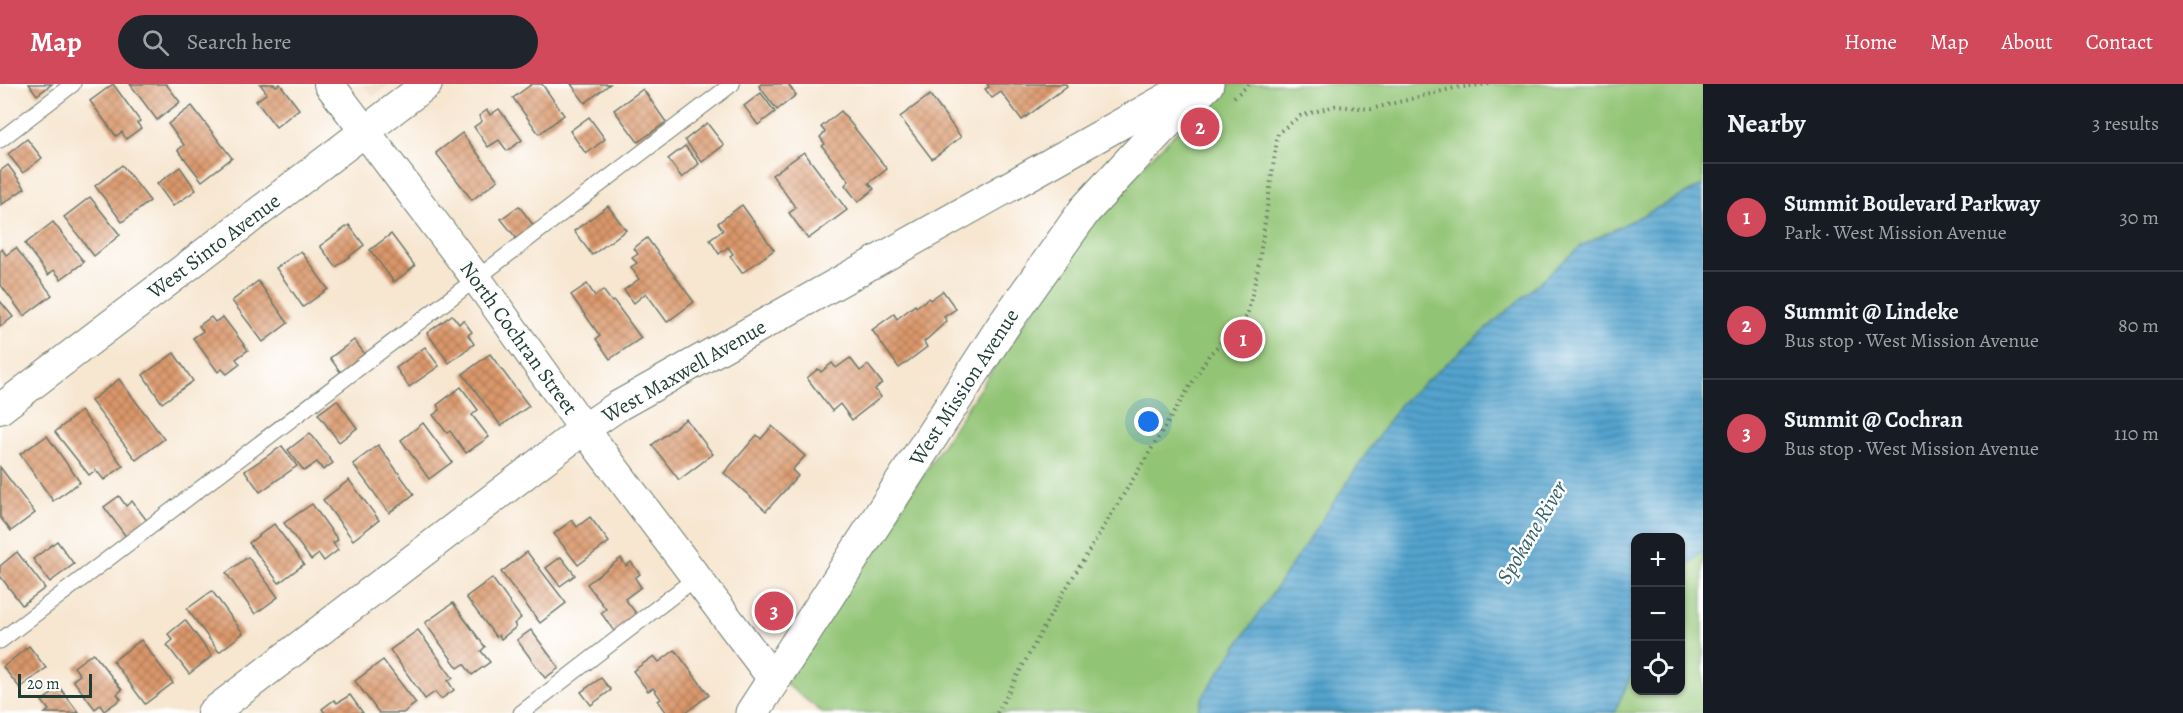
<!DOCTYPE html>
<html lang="en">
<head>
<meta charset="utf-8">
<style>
	:root { --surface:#171b24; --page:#20242c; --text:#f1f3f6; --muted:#9ea1a6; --line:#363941; --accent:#d1495b }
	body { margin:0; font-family:Alegreya,serif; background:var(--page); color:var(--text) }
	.controls { position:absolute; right:18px; bottom:18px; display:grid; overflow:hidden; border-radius:12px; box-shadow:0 2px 4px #0004 }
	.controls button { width:54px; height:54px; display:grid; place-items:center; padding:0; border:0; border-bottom:2px solid var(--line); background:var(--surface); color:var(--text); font:30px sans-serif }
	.scale { position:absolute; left:18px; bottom:15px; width:74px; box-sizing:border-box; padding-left:6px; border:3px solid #1f3d34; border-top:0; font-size:16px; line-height:21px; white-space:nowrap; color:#1f3d34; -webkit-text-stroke:4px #fff; paint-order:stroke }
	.you { position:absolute; left:1149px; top:338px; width:21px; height:21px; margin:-15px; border:4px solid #fff; border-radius:50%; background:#1a73e8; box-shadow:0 0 0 9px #1a73e833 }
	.badge { display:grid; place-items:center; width:39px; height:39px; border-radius:50%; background:var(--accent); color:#fff; font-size:20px; font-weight:700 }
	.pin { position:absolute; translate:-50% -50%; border:3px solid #fff; box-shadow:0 2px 6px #0006 }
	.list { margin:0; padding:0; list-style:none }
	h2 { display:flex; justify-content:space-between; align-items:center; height:78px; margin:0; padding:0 24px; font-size:26px }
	h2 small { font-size:20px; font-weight:400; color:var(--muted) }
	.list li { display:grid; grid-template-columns:39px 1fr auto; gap:18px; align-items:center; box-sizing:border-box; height:108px; padding:0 24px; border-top:2px solid var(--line) }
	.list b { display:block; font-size:22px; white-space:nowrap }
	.list p { margin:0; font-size:20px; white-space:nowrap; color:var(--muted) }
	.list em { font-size:20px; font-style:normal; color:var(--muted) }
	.icon { flex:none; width:33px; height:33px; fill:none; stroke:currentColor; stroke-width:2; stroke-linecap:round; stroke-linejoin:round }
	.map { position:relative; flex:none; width:1703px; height:629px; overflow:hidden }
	header { display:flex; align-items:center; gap:36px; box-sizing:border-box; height:84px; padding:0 30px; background:var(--accent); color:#fff }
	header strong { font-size:28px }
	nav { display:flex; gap:33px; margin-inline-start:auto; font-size:21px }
	.search { width:420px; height:54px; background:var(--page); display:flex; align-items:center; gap:15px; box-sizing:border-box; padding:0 21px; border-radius:33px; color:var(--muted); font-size:22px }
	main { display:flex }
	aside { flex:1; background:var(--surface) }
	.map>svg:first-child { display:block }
</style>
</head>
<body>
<header>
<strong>Map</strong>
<div class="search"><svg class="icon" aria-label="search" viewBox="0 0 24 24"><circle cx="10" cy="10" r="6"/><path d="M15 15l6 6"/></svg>Search here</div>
<nav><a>Home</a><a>Map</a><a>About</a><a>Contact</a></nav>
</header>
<main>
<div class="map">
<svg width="1703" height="629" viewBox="0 0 1703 629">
	<defs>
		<pattern id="water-rules" width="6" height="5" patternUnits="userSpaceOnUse" patternTransform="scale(1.5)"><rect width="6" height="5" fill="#53a3ce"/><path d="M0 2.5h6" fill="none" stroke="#4486a8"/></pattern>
		<pattern id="building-cross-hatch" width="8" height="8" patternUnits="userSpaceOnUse" patternTransform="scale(1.5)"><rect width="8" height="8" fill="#db976a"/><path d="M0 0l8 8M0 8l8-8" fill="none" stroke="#b17c58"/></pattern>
	</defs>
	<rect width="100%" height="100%" fill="#fff"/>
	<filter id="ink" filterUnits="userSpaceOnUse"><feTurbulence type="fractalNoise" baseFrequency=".0167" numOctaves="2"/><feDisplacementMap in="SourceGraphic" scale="12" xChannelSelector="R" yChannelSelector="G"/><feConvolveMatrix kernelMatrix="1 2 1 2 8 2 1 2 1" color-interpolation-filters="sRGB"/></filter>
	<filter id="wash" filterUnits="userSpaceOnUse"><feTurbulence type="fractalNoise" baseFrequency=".008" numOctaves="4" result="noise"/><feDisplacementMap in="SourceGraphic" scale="24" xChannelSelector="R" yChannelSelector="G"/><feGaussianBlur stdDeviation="1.35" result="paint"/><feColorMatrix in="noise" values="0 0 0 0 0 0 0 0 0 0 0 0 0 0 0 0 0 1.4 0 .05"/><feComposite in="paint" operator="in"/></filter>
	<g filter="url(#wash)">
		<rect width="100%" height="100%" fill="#f7e6d0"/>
		<!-- built -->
		<polygon fill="#ebd8ba" points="363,0 390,0 373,13"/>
		<!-- park -->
		<g fill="#92c474" stroke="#588054" stroke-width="1.5">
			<polygon points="1230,0 1703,0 1703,101 1581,162 1203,612 1197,629 823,629 785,599 1055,191 1115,110 1179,45"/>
			<polygon points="1703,466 1703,629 1614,629 1635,583 1636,606 1680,606 1681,489"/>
		</g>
		<!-- water -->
		<polygon fill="url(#water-rules)" stroke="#397081" stroke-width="1.5" points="1703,101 1703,466 1681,489 1680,454 1636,454 1635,583 1614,629 1197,629 1203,612 1400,320 1581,162"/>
		<g id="blocks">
			<!-- building -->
			<g fill="url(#building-cross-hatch)">
				<polygon points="29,0 52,0 37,11"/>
				<polygon points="113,0 140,37 137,39 141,44 126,55 122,48 116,52 90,17"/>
				<polygon points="130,0 166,0 180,18 157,36"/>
				<polygon points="260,0 274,0 276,2 280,0 299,25 276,43 256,17 267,9"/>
				<polygon points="532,0 542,0 564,31 539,50 513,14"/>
				<polygon points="571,0 610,0 585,19"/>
				<polygon points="761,0 788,0 796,11 777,26 759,2"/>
				<polygon points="987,0 1066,0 1067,2 1022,36 1001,8 992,14 985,5 989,3"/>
				<polygon points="643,5 666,38 638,58 614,26"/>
				<polygon points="761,9 775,28 758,41 744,22"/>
				<polygon points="930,11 961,53 932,75 900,33"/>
				<polygon points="192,22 232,74 202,97 178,66 184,61 168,40"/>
				<polygon points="499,25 522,56 507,67 499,56 488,63 474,43 482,37 479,32 487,26 490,31"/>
				<polygon points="841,27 887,85 869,99 874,105 858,118 845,101 849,97 822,62 825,60 820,53 825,48 821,43"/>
				<polygon points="589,33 605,55 586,70 570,47"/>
				<polygon points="707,39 724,61 702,78 685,56"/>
				<polygon points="462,49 498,96 472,116 436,69"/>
				<polygon points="27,55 42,74 23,89 8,70"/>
				<polygon points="685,62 699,80 682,94 668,75"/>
				<polygon points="804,68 847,126 808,155 789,129 796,124 772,91"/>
				<polygon points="8,81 25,104 1,121 0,87"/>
				<polygon points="122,81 150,117 122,138 95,102"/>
				<polygon points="180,83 196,106 173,122 157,100"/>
				<polygon points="90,113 120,151 94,172 64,133"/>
				<polygon points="742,121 774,166 742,189 730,172 733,170 728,163 719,170 710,156 723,146 718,139"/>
				<polygon points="519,122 534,142 517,155 501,135"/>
				<polygon points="608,122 626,146 592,171 574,147"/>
				<polygon points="53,138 84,178 61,195 54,186 48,191 25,160"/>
				<polygon points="349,141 364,161 336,183 320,162"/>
				<polygon points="391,150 415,182 394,198 370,166"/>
				<polygon points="647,154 694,218 667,238 646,209 634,219 624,206 639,195 631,183 637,179 632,174 638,170 634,164"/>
				<polygon points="16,164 52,211 24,232 0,200 0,167 2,165 6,171"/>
				<polygon points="301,167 328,205 303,223 276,184"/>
				<polygon points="258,197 288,239 263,258 232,217"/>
				<polygon points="587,200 595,212 603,206 612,218 614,217 641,254 610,275 596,255 600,252 571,211"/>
				<polygon points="943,207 956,225 944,233 947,237 924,258 927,263 899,284 872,246 894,230 897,235 915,221 916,223 929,214 930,216"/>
				<polygon points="0,217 13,233 0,243"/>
				<polygon points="452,231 459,240 463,236 472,248 468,251 474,260 449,279 427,249"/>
				<polygon points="211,233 215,238 223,233 248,266 236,275 240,280 227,290 222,285 218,288 193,254 203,247 199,242"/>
				<polygon points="354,256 368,274 344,293 330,274"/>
				<polygon points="425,263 439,282 409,303 396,284"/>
				<polygon points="174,269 193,297 162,319 143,291"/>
				<polygon points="490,270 529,322 501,342 463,290"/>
				<polygon points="850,274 860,287 868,281 882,299 875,305 881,313 852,336 840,320 832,327 807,294 818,285 821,288 832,279 836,284"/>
				<polygon points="119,295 164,355 136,376 91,317"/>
				<polygon points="461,303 478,326 472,331 489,353 466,369 450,347 447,349 433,331 440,326 437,321"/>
				<polygon points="337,316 357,344 339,358 318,330"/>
				<polygon points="81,327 123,382 104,396 96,386 89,391 55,348"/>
				<polygon points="686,335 713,370 679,396 652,361"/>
				<polygon points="423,339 452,378 429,395 401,356"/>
				<polygon points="772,342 805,372 792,386 798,392 766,427 724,389 757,351 761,355"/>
				<polygon points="310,349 333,379 323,386 317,378 304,387 288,366"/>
				<polygon points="47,352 80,398 53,417 20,370"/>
				<polygon points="378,361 414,410 389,429 353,380"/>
				<polygon points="282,362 297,382 260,408 245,387"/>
				<polygon points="0,383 35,429 11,447 0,433"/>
				<polygon points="349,396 379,436 353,456 323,416"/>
				<polygon points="119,412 126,422 132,417 148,438 127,454 104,423"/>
				<polygon points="312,420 338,456 333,459 338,466 324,477 319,470 311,476 284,439"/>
				<polygon points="590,433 609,458 578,481 554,450 572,436 577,443"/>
				<polygon points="274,440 304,480 279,499 249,459"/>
				<polygon points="57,457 74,480 50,498 33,475"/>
				<polygon points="17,468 45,504 22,521 0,492 0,482"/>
				<polygon points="527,468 566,519 540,539 501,488"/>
				<polygon points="248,473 278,513 255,530 226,489"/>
				<polygon points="561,473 575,491 560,502 546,484"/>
				<polygon points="621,474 626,482 631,478 640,490 635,494 641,503 625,515 639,533 616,550 601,529 606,525 587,500"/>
				<polygon points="492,494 521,534 514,540 516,543 501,555 499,551 496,553 466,513"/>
				<polygon points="212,507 243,549 219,568 187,525"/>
				<polygon points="453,519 485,563 481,567 490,578 472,591 464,580 458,584 425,539"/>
				<polygon points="185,536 212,572 189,590 167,561 173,556 168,550"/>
				<polygon points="418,546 453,594 448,597 454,606 441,615 435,608 425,615 390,566"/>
				<polygon points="531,546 559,584 545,594 517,556"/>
				<polygon points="141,556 173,599 145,620 113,577"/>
				<polygon points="29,562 46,584 20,604 3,583"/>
				<polygon points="675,566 709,611 685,629 667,629 658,617 661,615 653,604 648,607 633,587 654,572 659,578"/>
				<polygon points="93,569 122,606 117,610 121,615 104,627 100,621 95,625 73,596 80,591 74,583"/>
				<polygon points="383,576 416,619 403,629 379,629 355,597"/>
				<polygon points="601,594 611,606 591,621 581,608"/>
				<polygon points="60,604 79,629 45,629 49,626 42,617"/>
				<polygon points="350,611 363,629 325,629 322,625 334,616 337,619"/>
			</g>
		</g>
	</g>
	<g filter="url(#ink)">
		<use href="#blocks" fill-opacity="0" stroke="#6b786b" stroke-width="1.5"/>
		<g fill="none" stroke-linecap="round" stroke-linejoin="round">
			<defs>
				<g id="lane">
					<polyline points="0,56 73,0"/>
					<polyline points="0,557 732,0"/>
					<polyline points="521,629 697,493"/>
				</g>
				<g id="street">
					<polyline points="329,0 476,194 584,345 773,595"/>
					<polyline points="0,325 427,0"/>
					<polyline points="212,629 584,345 618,322 1192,0"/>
				</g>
				<polyline id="secondary" points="752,629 1003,242 1085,126 1161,44 1207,0"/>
			</defs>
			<!-- lane casing -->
			<use href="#lane" stroke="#6b786b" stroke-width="17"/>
			<!-- street casing -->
			<use href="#street" stroke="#6b786b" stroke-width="32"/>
			<!-- secondary casing -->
			<use href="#secondary" stroke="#6b786b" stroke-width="35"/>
			<!-- path -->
			<g stroke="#6b786b" stroke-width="4" stroke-dasharray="1.5 4.5" stroke-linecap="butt">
				<polyline points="1234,13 1250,0"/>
				<polyline points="997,629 1057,519 1209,271 1247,232 1258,185 1278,49 1300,32 1335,22 1371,25 1454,4 1489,0"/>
			</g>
			<!-- lane -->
			<use href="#lane" stroke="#fff" stroke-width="15"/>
			<!-- street -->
			<use href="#street" stroke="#fff" stroke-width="30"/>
			<!-- secondary -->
			<use href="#secondary" stroke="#fff" stroke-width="33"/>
		</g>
	</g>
	<g text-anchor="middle" stroke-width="5" stroke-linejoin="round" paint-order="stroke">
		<!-- street labels -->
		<g font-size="21" fill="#1f3d34" stroke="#fff">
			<text transform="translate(214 162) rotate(-37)" y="7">West Sinto Avenue</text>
			<text transform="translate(519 254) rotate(54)" y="7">North Cochran Street</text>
			<text transform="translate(684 287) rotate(-30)" y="7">West Maxwell Avenue</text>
			<text transform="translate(964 303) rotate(-57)" y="7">West Mission Avenue</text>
		</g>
		<!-- water labels -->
		<g font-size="22" font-style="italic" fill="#31616a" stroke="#fff">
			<text transform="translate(1531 448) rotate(-59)" y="8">Spokane River</text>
		</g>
	</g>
</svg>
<div class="controls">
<button>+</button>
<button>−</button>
<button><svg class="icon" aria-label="locate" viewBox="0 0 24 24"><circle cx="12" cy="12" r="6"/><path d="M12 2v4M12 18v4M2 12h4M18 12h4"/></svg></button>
</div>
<div class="scale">20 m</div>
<div class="you"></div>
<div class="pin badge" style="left:1243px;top:255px">1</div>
<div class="pin badge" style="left:1200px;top:43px">2</div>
<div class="pin badge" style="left:774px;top:527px">3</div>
</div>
<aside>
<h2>Nearby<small>3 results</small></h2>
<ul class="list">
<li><span class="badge">1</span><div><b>Summit Boulevard Parkway</b><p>Park · West Mission Avenue</p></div><em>30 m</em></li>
<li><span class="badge">2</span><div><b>Summit @ Lindeke</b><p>Bus stop · West Mission Avenue</p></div><em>80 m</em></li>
<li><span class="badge">3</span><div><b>Summit @ Cochran</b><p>Bus stop · West Mission Avenue</p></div><em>110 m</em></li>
</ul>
</aside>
</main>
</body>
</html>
